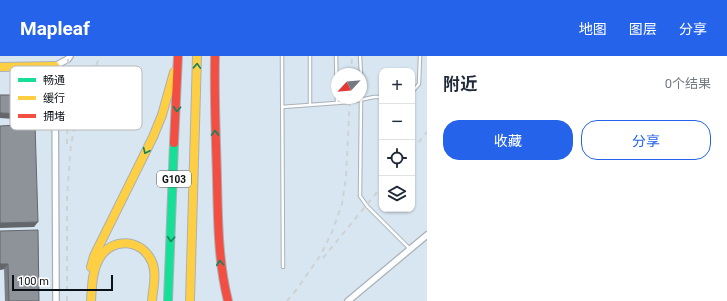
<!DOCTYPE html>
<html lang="zh">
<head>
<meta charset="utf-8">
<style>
	:root { --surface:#fff; --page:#f2f2f3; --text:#1f2937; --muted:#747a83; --line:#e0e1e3; --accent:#2563eb }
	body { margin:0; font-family:Roboto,"Noto Sans SC",sans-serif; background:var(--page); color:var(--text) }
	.controls { position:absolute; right:12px; top:12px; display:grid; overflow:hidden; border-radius:8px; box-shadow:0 1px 3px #0004 }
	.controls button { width:36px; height:36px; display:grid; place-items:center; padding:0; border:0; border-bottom:1px solid var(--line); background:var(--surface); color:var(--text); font:20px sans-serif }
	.compass { position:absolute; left:331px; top:12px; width:36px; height:36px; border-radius:50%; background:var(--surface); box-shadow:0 1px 3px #0004; rotate:244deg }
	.scale { position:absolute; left:12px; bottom:10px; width:101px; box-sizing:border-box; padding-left:4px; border:2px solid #0b1116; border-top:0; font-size:11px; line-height:14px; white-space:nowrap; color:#0b1116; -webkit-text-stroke:3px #fff; paint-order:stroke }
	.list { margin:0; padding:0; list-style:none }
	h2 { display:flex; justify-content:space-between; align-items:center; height:52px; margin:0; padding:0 16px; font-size:17px }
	h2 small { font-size:13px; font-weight:400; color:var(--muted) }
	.actions { display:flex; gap:8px; padding:12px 16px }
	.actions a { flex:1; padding:9px 0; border:1px solid var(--accent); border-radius:16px; text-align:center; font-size:14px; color:var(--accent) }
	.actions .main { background:var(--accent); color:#fff }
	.icon { flex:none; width:22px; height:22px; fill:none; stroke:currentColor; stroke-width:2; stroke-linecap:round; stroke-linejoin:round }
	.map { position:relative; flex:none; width:427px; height:245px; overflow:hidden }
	header { display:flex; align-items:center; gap:24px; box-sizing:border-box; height:56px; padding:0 20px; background:var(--accent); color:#fff }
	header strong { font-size:19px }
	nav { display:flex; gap:22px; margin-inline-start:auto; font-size:14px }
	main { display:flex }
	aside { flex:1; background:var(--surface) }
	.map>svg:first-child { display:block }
</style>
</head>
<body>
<header>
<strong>Mapleaf</strong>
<nav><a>地图</a><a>图层</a><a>分享</a></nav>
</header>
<main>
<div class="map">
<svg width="427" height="245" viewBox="0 0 427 245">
	<rect width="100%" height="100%" fill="#ebf2f8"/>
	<!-- built -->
	<path fill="#d8e6f1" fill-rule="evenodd" d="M0,0H427V245H0ZM382,15H412V153H382ZM337,18H361V42H337Z"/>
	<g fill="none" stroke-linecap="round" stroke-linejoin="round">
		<defs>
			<g id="lane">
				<polyline points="282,0 283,211"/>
				<polyline points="310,0 310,49"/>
				<polyline points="336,0 337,47"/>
				<polyline points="360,0 361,18"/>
				<polyline points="412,36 419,28 420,0"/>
				<polyline points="361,42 360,140 367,150 410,193"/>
				<polyline points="282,51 350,46 374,41 382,41"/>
			</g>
			<g id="street">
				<polyline points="56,245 55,10 68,3 70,0"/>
				<polyline points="348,245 427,179"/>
			</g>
			<polyline id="fast" points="168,245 174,87"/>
			<g id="slow">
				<polyline points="0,11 55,10"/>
				<polyline points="91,211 94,200 153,81 162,59 174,16"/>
				<path d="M91,245C92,231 92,216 99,203C111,181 142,182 152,206C157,218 153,232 152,245"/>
				<polyline points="190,245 197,0"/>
			</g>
			<g id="jam">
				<path d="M215,0C214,41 216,82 217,123C218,164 218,205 228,245"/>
				<polyline points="174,87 178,0"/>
			</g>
		</defs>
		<!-- lane casing -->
		<use href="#lane" stroke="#abb1b6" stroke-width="4.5"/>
		<!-- street casing -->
		<use href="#street" stroke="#abb1b6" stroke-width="8"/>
		<!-- fast casing -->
		<use href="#fast" stroke="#abb1b6" stroke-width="10"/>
		<!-- slow casing -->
		<use href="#slow" stroke="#abb1b6" stroke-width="10"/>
		<!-- jam casing -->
		<use href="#jam" stroke="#abb1b6" stroke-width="10"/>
		<!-- lane -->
		<use href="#lane" stroke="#fcfdfe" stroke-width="2.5"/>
		<!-- street -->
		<use href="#street" stroke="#fcfdfe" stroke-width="5.5"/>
		<!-- fast -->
		<use href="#fast" stroke="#16e098" stroke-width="8"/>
		<!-- slow -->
		<use href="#slow" stroke="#ffcf43" stroke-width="8"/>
		<!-- jam -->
		<use href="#jam" stroke="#f24e42" stroke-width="8"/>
		<!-- rail -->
		<g stroke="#cfd2d3" stroke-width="2" stroke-dasharray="5 5" stroke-linecap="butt">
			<polyline points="351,18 352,0"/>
			<polyline points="67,88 68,0"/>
			<polyline points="412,94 427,76"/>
			<polyline points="323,202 382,130"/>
			<polyline points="294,237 320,200 332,176 342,148 346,121 350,42"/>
			<polyline points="67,245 67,140 71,88 79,52 100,0"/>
			<polyline points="287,245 297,233"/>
		</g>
	</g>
	<!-- wall -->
	<polygon fill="#7a7e84" points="38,174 39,245 5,245 4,213 0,214"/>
	<!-- shaded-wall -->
	<g fill="#63676b">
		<polygon points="0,57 32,58 28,64 0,62"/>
		<polygon points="38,166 34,171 0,172 0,167"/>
		<polygon points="0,208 8,208 4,213 0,214"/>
	</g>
	<!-- building -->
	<g fill="#8e9399" stroke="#63676b">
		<polygon points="0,39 37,39 32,58 0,57"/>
		<polygon points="35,68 38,166 0,167 0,70"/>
		<polygon points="38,174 39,245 9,245 8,208 0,208 0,175"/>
	</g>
	<!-- one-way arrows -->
	<defs><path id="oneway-chevron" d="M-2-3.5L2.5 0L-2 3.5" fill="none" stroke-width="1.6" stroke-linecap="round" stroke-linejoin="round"/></defs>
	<g stroke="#11835e">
		<use href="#oneway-chevron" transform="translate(197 10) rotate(-88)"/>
		<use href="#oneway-chevron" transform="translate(177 53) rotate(93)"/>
		<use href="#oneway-chevron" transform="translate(215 77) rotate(-91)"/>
		<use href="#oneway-chevron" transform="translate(146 95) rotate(115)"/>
		<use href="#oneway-chevron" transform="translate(171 183) rotate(93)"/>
		<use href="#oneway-chevron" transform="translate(220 207) rotate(-95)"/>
	</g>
	<g text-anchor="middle" stroke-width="4" stroke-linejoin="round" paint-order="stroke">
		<!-- shield labels -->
		<rect fill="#fff" stroke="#54585c" stroke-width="1" x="157" y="115" width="34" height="16" rx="3"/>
		<g font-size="10" font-weight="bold" fill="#0b1116">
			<text x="174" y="127">G103</text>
		</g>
	</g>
	<!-- legend -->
	<rect x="10" y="10" width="132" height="64" rx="6" fill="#fff" stroke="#b6b8b9" stroke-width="1"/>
	<rect x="18" y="22" width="18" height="4" fill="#16e098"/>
	<rect x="18" y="40" width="18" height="4" fill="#ffcf43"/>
	<rect x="18" y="58" width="18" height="4" fill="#f24e42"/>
	<g font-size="11" fill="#0b1116">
		<text x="43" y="28">畅通</text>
		<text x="43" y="46">缓行</text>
		<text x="43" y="64">拥堵</text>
	</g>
</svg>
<div class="controls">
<button>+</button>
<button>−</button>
<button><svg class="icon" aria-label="locate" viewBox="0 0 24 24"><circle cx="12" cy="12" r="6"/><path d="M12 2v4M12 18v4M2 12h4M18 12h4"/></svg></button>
<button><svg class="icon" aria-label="layers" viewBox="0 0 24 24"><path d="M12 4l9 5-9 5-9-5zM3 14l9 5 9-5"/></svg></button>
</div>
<svg class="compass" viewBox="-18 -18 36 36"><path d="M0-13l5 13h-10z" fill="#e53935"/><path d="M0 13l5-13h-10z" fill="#747a83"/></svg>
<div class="scale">100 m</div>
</div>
<aside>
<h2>附近<small>0个结果</small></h2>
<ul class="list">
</ul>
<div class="actions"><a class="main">收藏</a><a>分享</a></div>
</aside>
</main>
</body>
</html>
